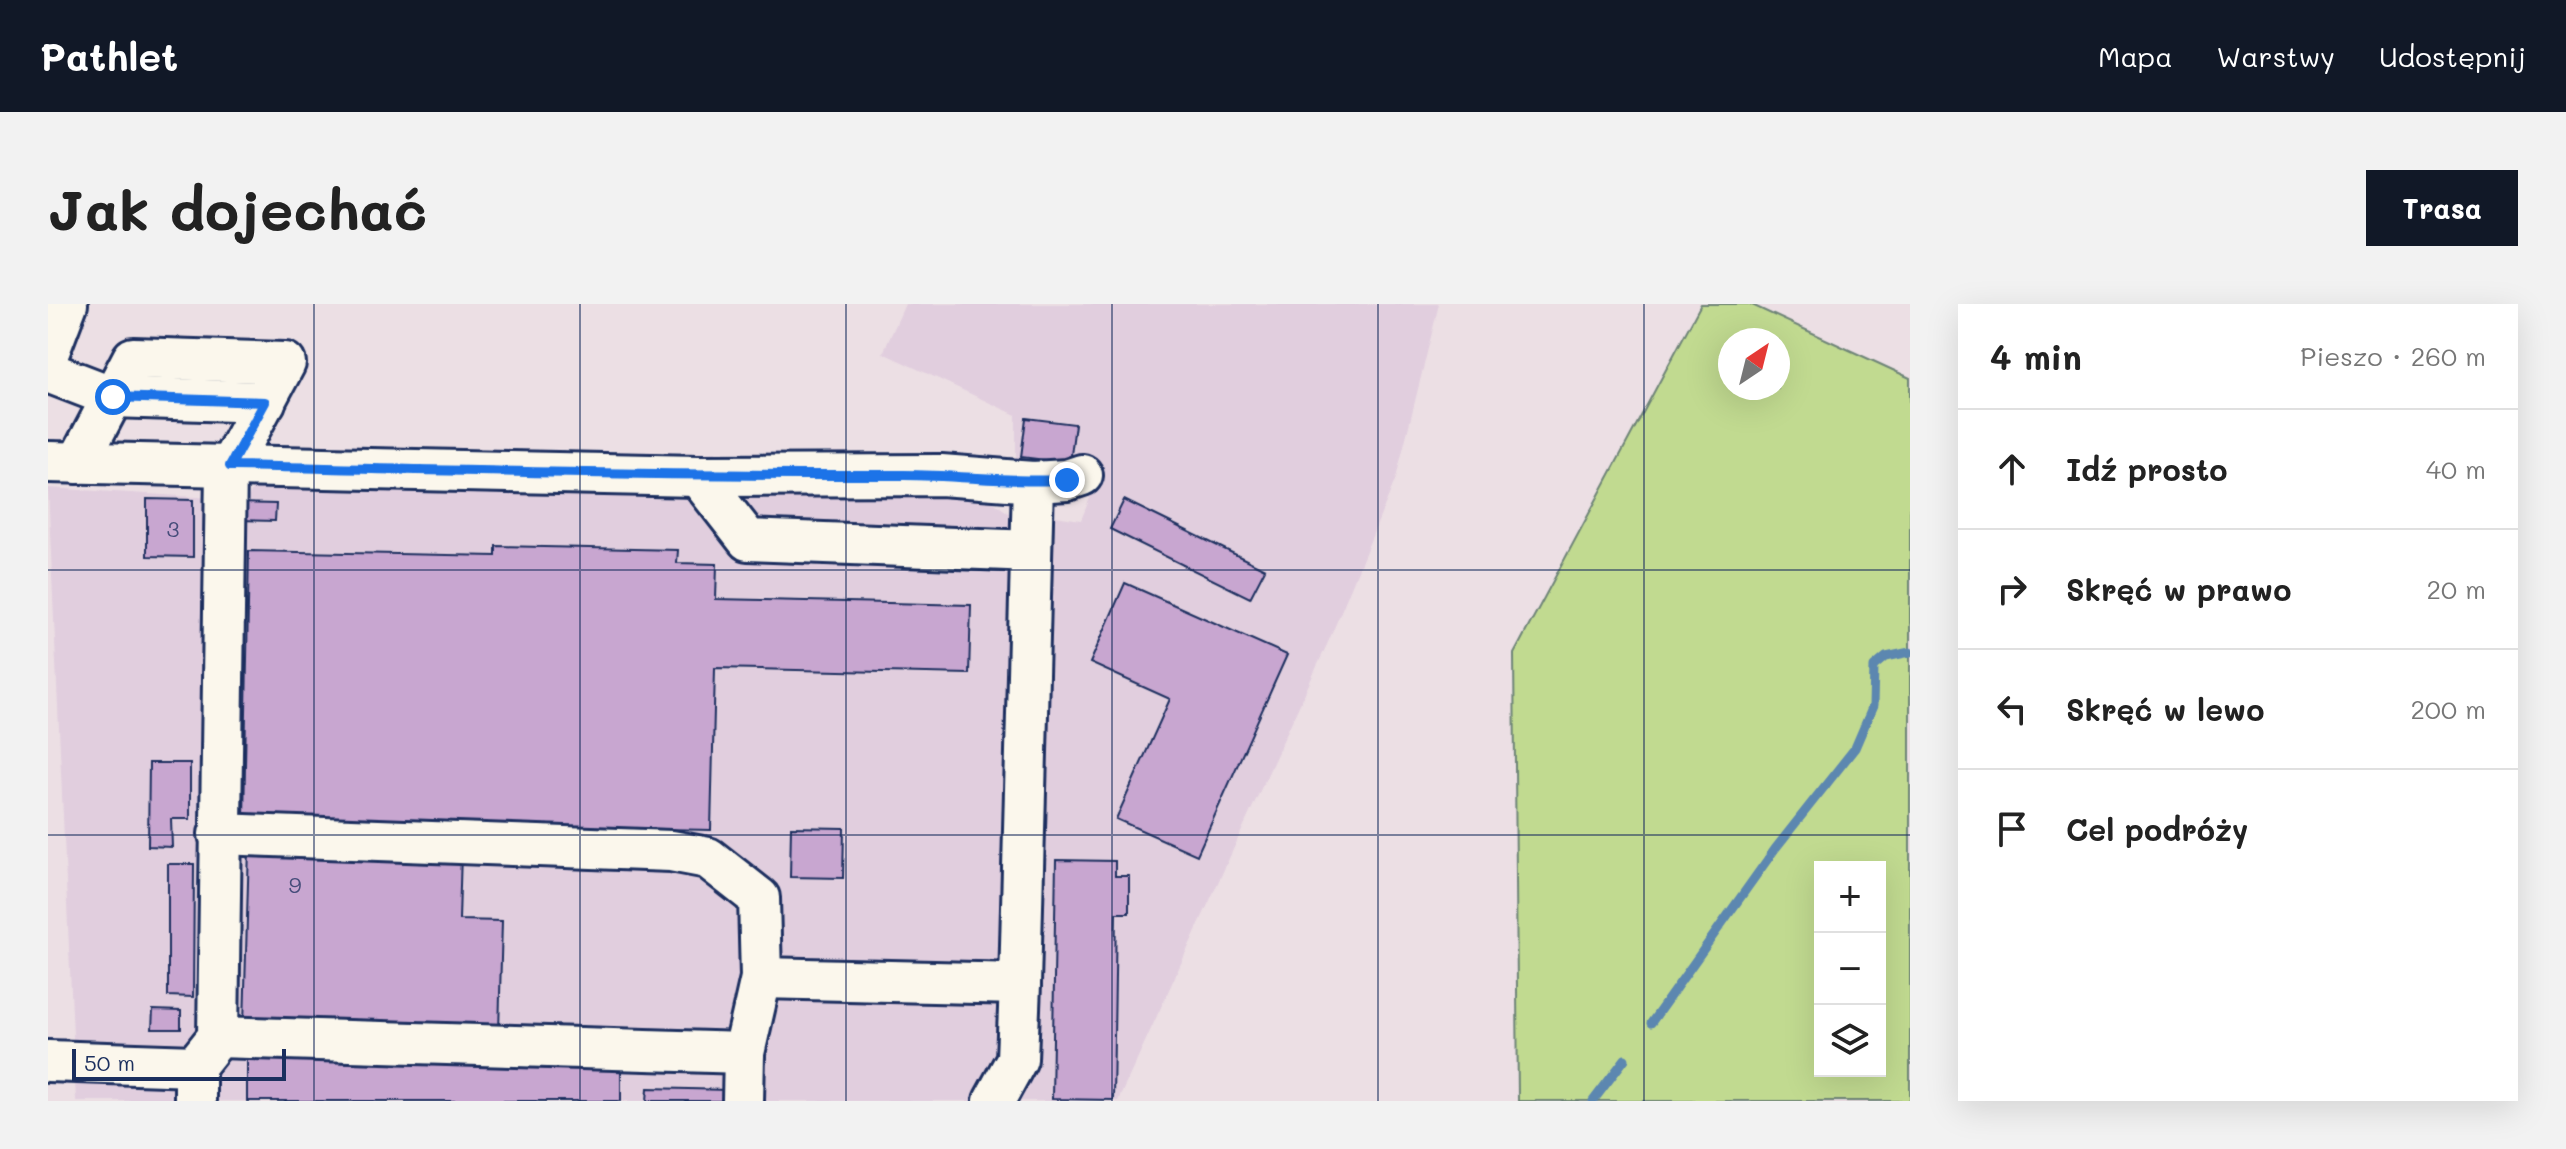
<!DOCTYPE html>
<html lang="pl">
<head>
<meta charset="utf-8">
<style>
	:root { --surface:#fff; --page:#f2f2f2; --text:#222; --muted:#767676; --line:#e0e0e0; --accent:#111827 }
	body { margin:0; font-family:Mali,sans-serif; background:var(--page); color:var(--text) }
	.controls { position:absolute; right:24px; bottom:24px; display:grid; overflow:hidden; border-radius:0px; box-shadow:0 8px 32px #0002 }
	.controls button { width:72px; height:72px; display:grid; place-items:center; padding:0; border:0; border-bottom:2px solid var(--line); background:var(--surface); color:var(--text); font:40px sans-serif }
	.compass { position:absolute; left:1670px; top:24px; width:72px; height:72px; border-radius:50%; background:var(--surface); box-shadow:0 8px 32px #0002; rotate:35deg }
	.scale { position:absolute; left:24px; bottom:20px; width:214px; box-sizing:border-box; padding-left:8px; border:4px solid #1b2f5e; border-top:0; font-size:22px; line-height:28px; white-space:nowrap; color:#1b2f5e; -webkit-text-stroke:6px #fbf7ec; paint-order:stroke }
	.stop { position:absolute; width:24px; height:24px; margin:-18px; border:6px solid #1a73e8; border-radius:50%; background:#fff }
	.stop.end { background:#1a73e8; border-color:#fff; box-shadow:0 2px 8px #0008 }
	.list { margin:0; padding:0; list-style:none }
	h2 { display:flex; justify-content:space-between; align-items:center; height:104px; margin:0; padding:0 32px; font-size:34px }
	h2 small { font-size:26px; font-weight:400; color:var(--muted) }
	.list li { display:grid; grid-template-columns:52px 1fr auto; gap:24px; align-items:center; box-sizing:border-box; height:120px; padding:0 32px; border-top:2px solid var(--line) }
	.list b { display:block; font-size:30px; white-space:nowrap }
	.list em { font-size:26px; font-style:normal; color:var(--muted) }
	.icon { flex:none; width:44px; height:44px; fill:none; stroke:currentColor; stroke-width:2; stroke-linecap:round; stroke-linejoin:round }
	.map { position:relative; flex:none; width:1862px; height:797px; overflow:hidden; border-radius:0px }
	header { display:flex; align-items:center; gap:48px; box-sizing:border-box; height:112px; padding:0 40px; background:var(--accent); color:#fff }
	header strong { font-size:38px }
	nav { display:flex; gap:44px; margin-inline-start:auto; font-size:28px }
	.intro { display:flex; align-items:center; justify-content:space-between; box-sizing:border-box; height:192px; padding:0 48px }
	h1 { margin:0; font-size:56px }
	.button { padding:20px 36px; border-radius:0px; background:var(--accent); color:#fff; font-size:28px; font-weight:700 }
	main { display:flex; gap:48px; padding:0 48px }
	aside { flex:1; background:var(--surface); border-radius:0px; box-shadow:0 8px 32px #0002 }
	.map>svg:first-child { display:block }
</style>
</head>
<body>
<header>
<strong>Pathlet</strong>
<nav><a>Mapa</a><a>Warstwy</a><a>Udostępnij</a></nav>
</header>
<div class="intro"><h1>Jak dojechać</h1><a class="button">Trasa</a></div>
<main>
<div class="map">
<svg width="1862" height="797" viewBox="0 0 1862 797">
	<rect width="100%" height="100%" fill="#ecdfe4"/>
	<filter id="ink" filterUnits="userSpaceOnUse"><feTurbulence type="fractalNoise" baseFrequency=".0125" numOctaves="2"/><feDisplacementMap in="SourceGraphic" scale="16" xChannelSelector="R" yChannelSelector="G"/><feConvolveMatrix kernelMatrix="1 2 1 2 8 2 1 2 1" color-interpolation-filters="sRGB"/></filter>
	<g filter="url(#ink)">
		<!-- built -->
		<polygon fill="#e1cede" points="857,0 1391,0 1348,174 1282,334 1070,797 28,797 0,184 165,194 189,216 209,176 933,189 963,211 998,217 1001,211 1033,216 1042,194 1035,187 1025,163 968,156 968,111 835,49"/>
		<!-- green -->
		<path fill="#c1da90" stroke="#6e8477" stroke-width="2" fill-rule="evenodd" d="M1653,0H1702L1862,74V797H1470L1466,350ZM1730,36V84H1682V36ZM1772,563H1832V767H1772Z"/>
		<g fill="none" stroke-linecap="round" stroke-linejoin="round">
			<!-- stream -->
			<g stroke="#5c87b0" stroke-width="9">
				<polyline points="1603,719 1727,545 1807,444 1825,402 1826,363 1838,353 1862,348"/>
				<polyline points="1545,797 1577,755"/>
			</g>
		</g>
		<!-- building -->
		<g fill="#c8a6d0" stroke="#1b2f5e" stroke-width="2">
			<polygon points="978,114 1027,120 1022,159 973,153"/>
			<polygon points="99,195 145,196 145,253 99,252"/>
			<polygon points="1076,196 1217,265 1202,294 1062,225"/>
			<polygon points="192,199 228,200 227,217 192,216"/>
			<polygon points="448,242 630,246 629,259 669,260 668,295 923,301 921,370 667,364 663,526 196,516 201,247 448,252"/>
			<polygon points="1077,279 1239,351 1149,551 1068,515 1122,395 1042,359"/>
			<polygon points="101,459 142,459 142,515 123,515 124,543 100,542"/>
			<polygon points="743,523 796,524 795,574 742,573"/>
			<polygon points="201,543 413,548 411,616 454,617 451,728 196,721"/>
			<polygon points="1008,556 1067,557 1067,572 1081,572 1081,609 1068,609 1065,796 1004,795"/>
			<polygon points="120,560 146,560 145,693 120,692"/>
			<polygon points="105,706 133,707 133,725 104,725"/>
			<polygon points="199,746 573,748 573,797 199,797"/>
			<polygon points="600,784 680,786 679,797 599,797"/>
		</g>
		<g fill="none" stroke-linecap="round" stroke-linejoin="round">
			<defs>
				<g id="minor">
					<polyline points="0,50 19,0"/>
					<polyline points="0,68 65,93 217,98"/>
					<polyline points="0,158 650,172 893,171 985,178 1019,176 1034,171"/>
					<polyline points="30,159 85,54 237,59 182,162"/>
					<polyline points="650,172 700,236 983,247"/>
					<polyline points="171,530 623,547 660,554 711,594 713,674 696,749 695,797"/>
					<polyline points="713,674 972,680 985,178"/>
					<polyline points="170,733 696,749"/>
					<polyline points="0,757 147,762"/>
					<polyline points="147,797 147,762 170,733 178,164"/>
					<polyline points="946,797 969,755 972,680"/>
				</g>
			</defs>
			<!-- minor casing -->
			<use href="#minor" stroke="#1b2f5e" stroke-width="46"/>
			<!-- minor -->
			<use href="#minor" stroke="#fbf7ec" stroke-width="40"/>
		</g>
	</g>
	<g fill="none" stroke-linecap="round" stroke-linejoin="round" filter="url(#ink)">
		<!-- route -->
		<path stroke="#1a73e8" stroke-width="10" d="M65,93L217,98L182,162C407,167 631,172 856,171C910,171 965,179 1019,176"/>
	</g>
	<!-- grid -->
	<path fill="none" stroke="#1b2f5e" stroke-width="2" stroke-opacity="0.55" d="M266,0V797M532,0V797M798,0V797M1064,0V797M1330,0V797M1596,0V797M0,266H1862M0,531H1862"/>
	<g text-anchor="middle" stroke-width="8" stroke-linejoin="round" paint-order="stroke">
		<!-- number labels -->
		<g font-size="22" fill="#464d7a">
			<text x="125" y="233">3</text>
			<text x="247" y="589">9</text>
		</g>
	</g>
</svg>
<div class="controls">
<button>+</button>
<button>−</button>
<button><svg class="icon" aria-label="layers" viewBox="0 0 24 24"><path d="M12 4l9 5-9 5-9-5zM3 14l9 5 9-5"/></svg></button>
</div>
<svg class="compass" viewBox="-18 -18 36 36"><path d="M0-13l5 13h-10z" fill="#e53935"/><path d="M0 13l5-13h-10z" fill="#767676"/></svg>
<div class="scale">50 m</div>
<div class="stop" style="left:65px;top:93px"></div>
<div class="stop end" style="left:1019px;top:176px"></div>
</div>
<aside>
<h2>4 min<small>Pieszo · 260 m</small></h2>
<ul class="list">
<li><svg class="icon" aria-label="ahead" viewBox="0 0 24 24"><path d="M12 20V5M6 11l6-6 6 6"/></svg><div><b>Idź prosto</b></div><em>40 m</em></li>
<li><svg class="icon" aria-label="right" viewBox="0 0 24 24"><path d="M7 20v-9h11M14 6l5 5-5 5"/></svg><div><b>Skręć w prawo</b></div><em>20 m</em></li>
<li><svg class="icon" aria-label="left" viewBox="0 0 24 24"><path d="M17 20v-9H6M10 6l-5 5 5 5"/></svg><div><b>Skręć w lewo</b></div><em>200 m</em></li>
<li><svg class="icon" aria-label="arrive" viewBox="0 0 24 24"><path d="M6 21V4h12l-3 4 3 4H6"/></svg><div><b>Cel podróży</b></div></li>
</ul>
</aside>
</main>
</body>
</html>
